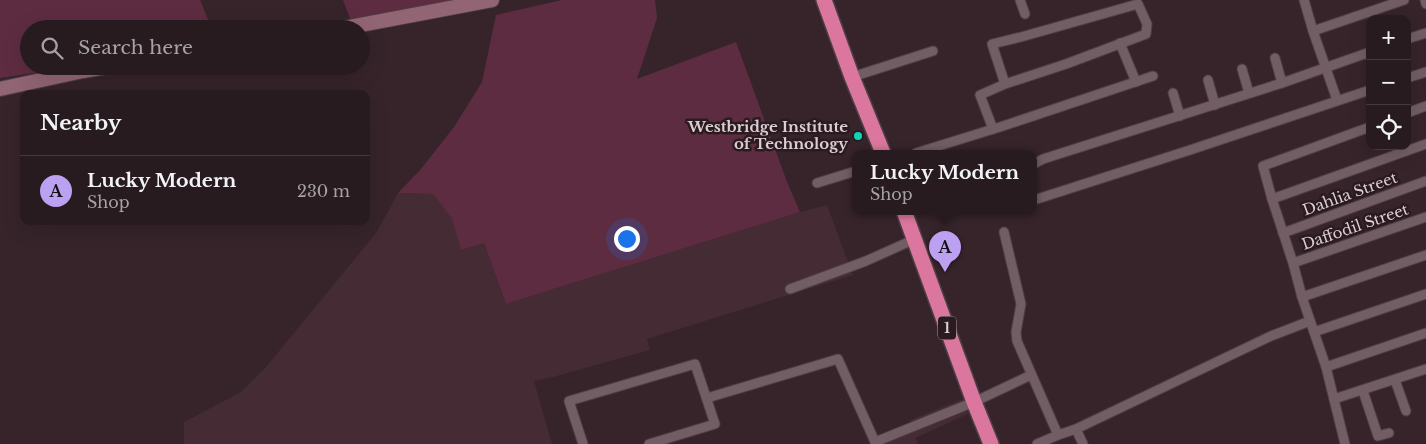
<!DOCTYPE html>
<html lang="en">
<head>
<meta charset="utf-8">
<style>
	:root { --surface:#281b20; --page:#34282d; --text:#f1f3f6; --muted:#a5a1a5; --line:#44393e; --accent:#bca0f2 }
	body { margin:0; font-family:"Libre Baskerville",serif; background:var(--page); color:var(--text) }
	.controls { position:absolute; right:15px; top:15px; display:grid; overflow:hidden; border-radius:10px; box-shadow:0 5px 20px #0002 }
	.controls button { width:45px; height:45px; display:grid; place-items:center; padding:0; border:0; border-bottom:1px solid var(--line); background:var(--surface); color:var(--text); font:25px sans-serif }
	.you { position:absolute; left:626px; top:238px; width:18px; height:18px; margin:-12px; border:4px solid #fff; border-radius:50%; background:#1a73e8; box-shadow:0 0 0 8px #1a73e833 }
	.badge { display:grid; place-items:center; width:32px; height:32px; border-radius:50%; background:var(--accent); color:#111; font-size:16px; font-weight:700 }
	.pin { position:absolute; translate:-50% -41px; filter:drop-shadow(0 1px 2px #0008) }
	.pin::after { content:''; position:absolute; top:26px; width:18px; height:15px; background:inherit; clip-path:polygon(0 0,100% 0,50% 100%) }
	.popup { position:absolute; left:852px; top:150px; width:185px; height:65px; box-sizing:border-box; display:grid; place-content:center; border-radius:10px; background:var(--surface); filter:drop-shadow(0 1px 4px #0005); font-size:16px; white-space:nowrap; color:var(--muted) }
	.popup b { font-size:19px; color:var(--text) }
	.popup::after { content:''; position:absolute; left:50%; top:100%; margin-left:-10px; border:10px solid transparent; border-top-color:var(--surface) }
	.list { margin:0; padding:0; list-style:none }
	h2 { display:flex; justify-content:space-between; align-items:center; height:65px; margin:0; padding:0 20px; font-size:21px }
	h2 small { font-size:16px; font-weight:400; color:var(--muted) }
	.list li { display:grid; grid-template-columns:32px 1fr auto; gap:15px; align-items:center; box-sizing:border-box; height:70px; padding:0 20px; border-top:1px solid var(--line) }
	.list b { display:block; font-size:19px; white-space:nowrap }
	.list p { margin:0; font-size:16px; white-space:nowrap; color:var(--muted) }
	.list em { font-size:16px; font-style:normal; color:var(--muted) }
	.icon { flex:none; width:28px; height:28px; fill:none; stroke:currentColor; stroke-width:2; stroke-linecap:round; stroke-linejoin:round }
	.map { position:relative; flex:none; width:1426px; height:444px; overflow:hidden }
	.search { position:absolute; background:var(--surface); box-shadow:0 5px 20px #0002; left:20px; top:20px; width:350px; height:55px; display:flex; align-items:center; gap:12px; box-sizing:border-box; padding:0 18px; border-radius:28px; color:var(--muted); font-size:19px }
	.panel { position:absolute; background:var(--surface); box-shadow:0 5px 20px #0002; left:20px; top:90px; width:350px; height:135px; border-radius:10px }
	.map>svg:first-child { display:block }
</style>
</head>
<body>
<div class="map">
<svg width="1426" height="444" viewBox="0 0 1426 444">
	<rect width="100%" height="100%" fill="#36242a"/>
	<!-- built -->
	<g fill="#442b34">
		<polygon points="398,193 433,194 452,219 461,250 484,243 506,304 800,212 827,205 853,275 647,339 650,350 553,377 534,381 552,444 184,444 184,422 241,392 266,367 376,233"/>
		<polygon points="963,399 968,414 915,438 918,444 877,444 913,426 910,420"/>
	</g>
	<!-- green -->
	<g fill="#5e2c40">
		<polygon points="0,0 200,0 212,29 29,29 29,66 79,66 0,78"/>
		<polygon points="343,0 468,0 351,21"/>
		<polygon points="562,0 655,0 657,18 637,79 736,42 787,182 800,212 506,304 484,243 461,250 452,219 433,194 398,193 421,169 454,127 482,82 496,15"/>
	</g>
	<g fill="none" stroke-linecap="round" stroke-linejoin="round">
		<defs>
			<g id="street">
				<polyline points="1020,0 1025,14"/>
				<polyline points="1304,0 1313,31 1337,100"/>
				<polyline points="1425,0 1426,4"/>
				<polyline points="1313,31 1404,0"/>
				<polyline points="1407,39 1426,33"/>
				<polyline points="1120,43 1136,82"/>
				<polyline points="1275,58 1282,83"/>
				<polyline points="1242,69 1249,93"/>
				<polyline points="852,77 933,51"/>
				<polyline points="1407,78 1426,72"/>
				<polyline points="1208,80 1215,105"/>
				<polyline points="1173,93 1180,116"/>
				<polyline points="1407,113 1426,106"/>
				<polyline points="993,129 980,95 1005,84 1066,64 1146,34 1147,24 1138,4 1021,37 992,44 1005,84"/>
				<polyline points="916,153 1003,126 1153,76"/>
				<polyline points="1034,164 1043,159 1282,83 1370,52"/>
				<polyline points="817,183 856,171"/>
				<polyline points="1272,199 1426,144"/>
				<polyline points="1034,200 1190,150 1370,90"/>
				<polyline points="1004,232 1021,304 1016,332 1017,341 1058,435"/>
				<polyline points="1283,233 1426,181"/>
				<polyline points="1293,263 1426,217"/>
				<polyline points="790,289 866,261 915,239"/>
				<polyline points="1302,297 1426,255"/>
				<polyline points="1314,332 1426,294"/>
				<polyline points="1326,367 1426,333"/>
				<polyline points="1395,380 1406,411"/>
				<polyline points="1363,391 1378,436 1389,433"/>
				<polyline points="707,398 838,359 875,442 974,402 1031,375"/>
				<polyline points="1334,399 1426,369"/>
				<polyline points="1076,429 1083,444"/>
				<polyline points="583,444 569,401 695,364 715,424 649,444"/>
				<polyline points="1037,444 1058,435 1076,429 1271,336 1310,321"/>
				<polyline points="1345,444 1326,367 1302,297 1293,263 1272,199 1263,166 1370,127"/>
			</g>
			<g id="secondary">
				<polyline points="339,29 492,0"/>
				<polyline points="0,89 83,71 111,66"/>
			</g>
			<g id="highway">
				<polyline points="824,0 852,77 883,153"/>
				<polyline points="904,211 974,402 991,444"/>
			</g>
		</defs>
		<!-- street casing -->
		<use href="#street" stroke="#4e3f45" stroke-width="11"/>
		<!-- secondary casing -->
		<use href="#secondary" stroke="#4e3f45" stroke-width="16"/>
		<!-- highway casing -->
		<use href="#highway" stroke="#4e3f45" stroke-width="18"/>
		<!-- street -->
		<use href="#street" stroke="#725d64" stroke-width="9"/>
		<!-- secondary -->
		<use href="#secondary" stroke="#926575" stroke-width="14"/>
		<!-- highway -->
		<use href="#highway" stroke="#db779e" stroke-width="15"/>
	</g>
	<!-- markers -->
	<circle fill="#0ed5b4" stroke="#2b1b21" stroke-width="2" cx="858" cy="136" r="5"/>
	<g text-anchor="middle" stroke-width="5" stroke-linejoin="round" paint-order="stroke">
		<!-- shield labels -->
		<rect fill="#2b1b21" stroke="#a6989d" stroke-width="1" x="938" y="316.5" width="18" height="23" rx="4"/>
		<g font-size="14" font-weight="bold" fill="#daced2">
			<text x="947" y="333">1</text>
		</g>
		<!-- poi labels -->
		<g font-size="15" font-weight="bold" fill="#daced2" stroke="#2b1b21" text-anchor="end">
			<text x="848" y="132">Westbridge Institute<tspan x="848" dy="17">of Technology</tspan></text>
		</g>
		<!-- street labels -->
		<g font-size="15" fill="#daced2" stroke="#2b1b21">
			<text transform="translate(1350 194) rotate(-20)" y="5">Dahlia Street</text>
			<text transform="translate(1355 227) rotate(-19)" y="5">Daffodil Street</text>
		</g>
	</g>
</svg>
<div class="controls">
<button>+</button>
<button>−</button>
<button><svg class="icon" aria-label="locate" viewBox="0 0 24 24"><circle cx="12" cy="12" r="6"/><path d="M12 2v4M12 18v4M2 12h4M18 12h4"/></svg></button>
</div>
<div class="you"></div>
<div class="pin badge" style="left:945px;top:272px">A</div>
<div class="popup"><b>Lucky Modern</b>Shop</div>
<div class="search"><svg class="icon" aria-label="search" viewBox="0 0 24 24"><circle cx="10" cy="10" r="6"/><path d="M15 15l6 6"/></svg>Search here</div>
<section class="panel">
<h2>Nearby<small></small></h2>
<ul class="list">
<li><span class="badge">A</span><div><b>Lucky Modern</b><p>Shop</p></div><em>230 m</em></li>
</ul>
</section>
</div>
</body>
</html>
